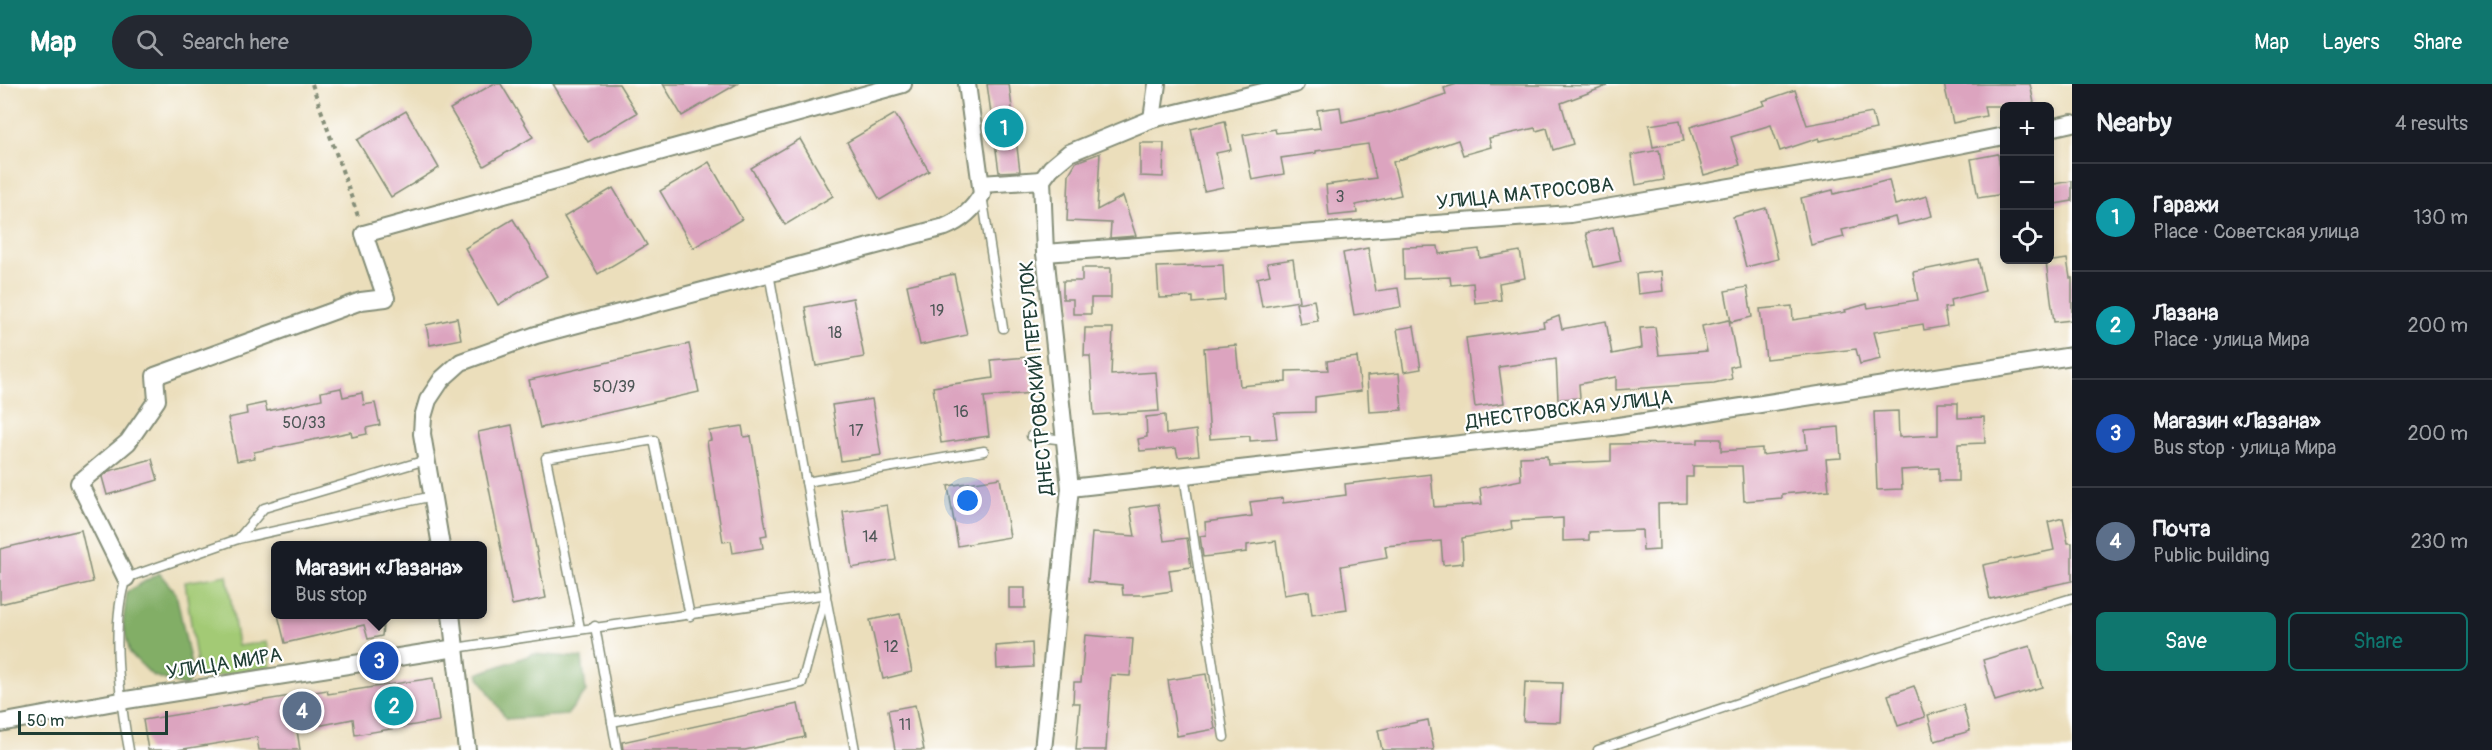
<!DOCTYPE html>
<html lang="en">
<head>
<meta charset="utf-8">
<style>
	:root { --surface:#171b24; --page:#242831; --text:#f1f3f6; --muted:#9ea1a6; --line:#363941; --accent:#0f766e }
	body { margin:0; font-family:Pangolin,sans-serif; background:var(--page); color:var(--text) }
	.controls { position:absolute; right:18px; top:18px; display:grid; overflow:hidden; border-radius:9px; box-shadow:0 3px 9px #0003 }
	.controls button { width:54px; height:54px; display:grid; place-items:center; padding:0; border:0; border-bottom:2px solid var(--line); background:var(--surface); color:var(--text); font:30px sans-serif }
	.scale { position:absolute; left:18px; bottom:15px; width:150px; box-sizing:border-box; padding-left:6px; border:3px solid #1f3d34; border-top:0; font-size:16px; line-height:21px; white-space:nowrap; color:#1f3d34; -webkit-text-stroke:4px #fff; paint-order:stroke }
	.you { position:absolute; left:968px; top:417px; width:21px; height:21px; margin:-15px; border:4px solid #fff; border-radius:50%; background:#1a73e8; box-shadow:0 0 0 9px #1a73e833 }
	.badge { display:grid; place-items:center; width:39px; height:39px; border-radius:50%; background:var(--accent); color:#fff; font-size:20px; font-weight:700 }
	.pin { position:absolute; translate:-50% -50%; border:3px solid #fff; box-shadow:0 2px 6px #0006 }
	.popup { position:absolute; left:271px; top:457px; width:216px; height:78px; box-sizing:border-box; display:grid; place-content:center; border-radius:9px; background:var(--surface); filter:drop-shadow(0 2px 4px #0005); font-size:20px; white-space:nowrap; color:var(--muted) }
	.popup b { font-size:22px; color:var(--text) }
	.popup::after { content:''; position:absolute; left:50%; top:100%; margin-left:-12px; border:12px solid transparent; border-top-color:var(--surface) }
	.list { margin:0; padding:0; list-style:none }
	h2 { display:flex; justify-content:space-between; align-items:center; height:78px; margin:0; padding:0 24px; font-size:26px }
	h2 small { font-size:20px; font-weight:400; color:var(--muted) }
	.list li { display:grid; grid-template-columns:39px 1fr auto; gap:18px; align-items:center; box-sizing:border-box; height:108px; padding:0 24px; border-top:2px solid var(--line) }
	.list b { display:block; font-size:22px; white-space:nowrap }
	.list p { margin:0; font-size:20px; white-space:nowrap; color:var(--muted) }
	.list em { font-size:20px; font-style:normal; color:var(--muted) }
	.actions { display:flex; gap:12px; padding:18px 24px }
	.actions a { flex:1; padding:14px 0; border:2px solid var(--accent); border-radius:9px; text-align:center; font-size:21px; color:var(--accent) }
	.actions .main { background:var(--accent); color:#fff }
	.icon { flex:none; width:33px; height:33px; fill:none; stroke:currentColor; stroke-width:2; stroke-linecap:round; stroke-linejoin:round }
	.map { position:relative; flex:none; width:2072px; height:666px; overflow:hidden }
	header { display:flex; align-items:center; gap:36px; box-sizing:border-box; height:84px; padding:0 30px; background:var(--accent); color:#fff }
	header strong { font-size:28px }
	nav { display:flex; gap:33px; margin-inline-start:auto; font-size:21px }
	.search { width:420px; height:54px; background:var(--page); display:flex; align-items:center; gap:15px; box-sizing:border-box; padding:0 21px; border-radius:33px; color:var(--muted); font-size:22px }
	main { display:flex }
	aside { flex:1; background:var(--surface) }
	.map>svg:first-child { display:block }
</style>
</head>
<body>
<header>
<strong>Map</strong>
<div class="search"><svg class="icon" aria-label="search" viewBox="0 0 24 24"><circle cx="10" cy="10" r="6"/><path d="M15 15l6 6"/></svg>Search here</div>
<nav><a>Map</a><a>Layers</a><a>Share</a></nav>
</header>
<main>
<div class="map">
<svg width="2072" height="666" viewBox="0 0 2072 666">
	<rect width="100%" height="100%" fill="#fff"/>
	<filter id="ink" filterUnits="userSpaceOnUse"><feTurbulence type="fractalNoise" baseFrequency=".0167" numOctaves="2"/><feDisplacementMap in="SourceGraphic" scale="12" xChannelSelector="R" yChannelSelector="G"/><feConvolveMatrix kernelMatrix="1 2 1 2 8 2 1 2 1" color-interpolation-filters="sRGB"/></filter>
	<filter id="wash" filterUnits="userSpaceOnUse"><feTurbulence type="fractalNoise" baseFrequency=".008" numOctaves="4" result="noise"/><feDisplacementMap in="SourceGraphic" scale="24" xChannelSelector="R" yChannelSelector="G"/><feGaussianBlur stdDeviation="1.35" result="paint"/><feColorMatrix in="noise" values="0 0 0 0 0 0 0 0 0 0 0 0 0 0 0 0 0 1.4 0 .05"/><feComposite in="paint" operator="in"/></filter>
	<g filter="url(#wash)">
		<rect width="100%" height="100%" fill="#ebdebb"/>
		<!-- green -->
		<polygon fill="#a3ca75" stroke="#618454" stroke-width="1.5" points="227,491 238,562 267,558 271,583 199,595 185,498"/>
		<!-- forest -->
		<g fill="#82ae66" stroke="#50764d" stroke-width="1.5">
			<polygon points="159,489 176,509 193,590 186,603 152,591 130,569 123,541 127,508"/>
			<polygon points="533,570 582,574 586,607 567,631 506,635 477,590"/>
		</g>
		<g id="blocks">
			<!-- building -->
			<g fill="#dca4bf">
				<polygon points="493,0 501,0 533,53 484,82 450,25"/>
				<polygon points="553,0 619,0 637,29 588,58"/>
				<polygon points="663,0 737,0 682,32"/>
				<polygon points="987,0 1009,0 1020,87 999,88"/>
				<polygon points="1457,0 1607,2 1561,19 1573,60 1553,66 1547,44 1536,47 1535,44 1489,54 1491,63 1463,71 1458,56 1393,78 1401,111 1356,121 1357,129 1329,132 1326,101 1376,94 1368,60 1316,67 1316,69 1281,74 1284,90 1252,96 1243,51 1275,45 1276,49 1320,44 1317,26 1340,23 1342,38 1388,28 1388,29 1446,10 1444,4"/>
				<polygon points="1944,0 2030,0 2034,19 2018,22 1984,22 1986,32 1953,39"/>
				<polygon points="1795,6 1807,41 1872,29 1876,45 1819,57 1819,54 1780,67 1771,41 1731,53 1740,81 1704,91 1690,43 1765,21 1763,17"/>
				<polygon points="406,27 439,84 391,113 357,56"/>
				<polygon points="895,30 929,87 880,116 847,58"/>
				<polygon points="1680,36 1684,57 1653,63 1649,41"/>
				<polygon points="1225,37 1231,66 1216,69 1223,103 1204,107 1191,45"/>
				<polygon points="800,55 833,112 785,141 751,84"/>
				<polygon points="1140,59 1164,59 1163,93 1140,92"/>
				<polygon points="1659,66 1664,96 1636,101 1631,71"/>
				<polygon points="1100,69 1097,126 1123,112 1136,152 1110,154 1111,139 1067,137 1069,90 1076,78"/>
				<polygon points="1998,70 2004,110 1978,114 1971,75"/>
				<polygon points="709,78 742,135 693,164 660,107"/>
				<polygon points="1889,96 1895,121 1927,112 1932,132 1897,141 1895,133 1842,146 1844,153 1811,161 1801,114 1833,106 1834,110"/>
				<polygon points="2072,97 2072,117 2049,121 2049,101"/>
				<polygon points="613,104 647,161 598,190 564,133"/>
				<polygon points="1766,124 1778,175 1746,183 1733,133"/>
				<polygon points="513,135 547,192 498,221 465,164"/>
				<polygon points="1613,143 1621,177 1594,183 1586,149"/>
				<polygon points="1438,162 1439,170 1479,165 1480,174 1520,167 1525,194 1499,199 1501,216 1475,219 1473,199 1451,201 1450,193 1404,195 1403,163"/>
				<polygon points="1368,164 1376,207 1398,204 1401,223 1354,231 1343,169"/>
				<polygon points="1293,175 1299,217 1262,223 1257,194 1270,191 1267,179"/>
				<polygon points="1978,175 1985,207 1950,216 1951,223 1944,224 1947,242 1924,246 1923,240 1874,248 1881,275 1860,280 1856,265 1766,275 1760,225 1792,222 1793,236 1846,228 1845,226 1867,220 1868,224 1918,216 1913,188"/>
				<polygon points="2067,175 2070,194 2072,194 2072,236 2054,238 2046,178"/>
				<polygon points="1223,181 1225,216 1193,219 1193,213 1159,214 1157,183"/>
				<polygon points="1082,184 1111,184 1111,214 1091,214 1091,230 1073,230 1073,215 1063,215 1063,197 1082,197"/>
				<polygon points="1661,187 1663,207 1638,210 1636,190"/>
				<polygon points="954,190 967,251 920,261 907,201"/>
				<polygon points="1747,203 1752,233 1731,238 1725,207"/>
				<polygon points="853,214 864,273 816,282 805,223"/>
				<polygon points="1314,216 1318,237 1300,240 1296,219"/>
				<polygon points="1559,232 1562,245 1606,237 1612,270 1642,264 1640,244 1655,243 1659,271 1707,267 1702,242 1729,236 1738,281 1730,283 1732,295 1714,299 1616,306 1616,293 1579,300 1580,314 1558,315 1556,275 1499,283 1504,319 1475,323 1466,254 1544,243 1543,238"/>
				<polygon points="457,234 461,255 430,261 426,241"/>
				<polygon points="1414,242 1421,285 1404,288 1397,245"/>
				<polygon points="1085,244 1113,244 1111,291 1156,288 1159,327 1094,331 1090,272 1084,272"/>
				<polygon points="689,260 699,308 540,344 529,296"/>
				<polygon points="1236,261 1240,302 1286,298 1286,287 1328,286 1327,277 1357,273 1361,307 1315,313 1315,328 1274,329 1277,355 1250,357 1250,352 1210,355 1204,264"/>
				<polygon points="1029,273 1032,309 984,313 989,352 941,359 933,303 993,294 991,276"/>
				<polygon points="1399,289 1402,326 1369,328 1367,292"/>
				<polygon points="341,304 343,313 362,309 364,321 375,319 380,341 366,344 367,350 352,353 351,348 254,368 255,374 237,377 228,334 247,330 246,323 265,319 267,327 322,315 321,308"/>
				<polygon points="872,315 881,371 841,377 832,321"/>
				<polygon points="1938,319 1958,319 1958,334 1984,333 1985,359 1958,360 1958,397 1939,397 1939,384 1901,386 1902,405 1877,406 1874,328 1898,327 1899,353 1938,351"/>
				<polygon points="1165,331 1166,350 1196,346 1199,371 1178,373 1176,364 1140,367 1138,355 1147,353 1146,333"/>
				<polygon points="512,341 546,514 512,521 478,348"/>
				<polygon points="742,342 744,353 751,352 767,451 761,452 763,464 733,469 731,457 723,458 707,357 711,356 709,347"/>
				<polygon points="1839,343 1841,374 1826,375 1829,406 1782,410 1782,414 1744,417 1742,382 1693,382 1693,393 1686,393 1686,419 1658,420 1659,466 1643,467 1642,446 1589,448 1589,456 1563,457 1563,434 1511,437 1512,445 1462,454 1463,479 1443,481 1441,457 1385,462 1387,474 1341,482 1347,526 1312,531 1309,507 1284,511 1276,457 1247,461 1247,468 1203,473 1200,452 1206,451 1205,438 1252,432 1250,418 1283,414 1283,419 1346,411 1345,400 1431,390 1434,423 1482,420 1480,404 1521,396 1520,373 1547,372 1548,380 1611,377 1611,360 1698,359 1698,355 1721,355 1721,367 1762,364 1762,371 1807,365 1805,346"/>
				<polygon points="152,375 158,396 107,411 102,393 109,387"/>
				<polygon points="1000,394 1010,453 958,462 948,402"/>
				<polygon points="1158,420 1164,457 1187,454 1191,483 1169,486 1172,507 1143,511 1123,511 1122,501 1088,498 1092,449 1135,452 1130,424"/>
				<polygon points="887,421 896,476 852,484 843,428"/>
				<polygon points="2063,434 2068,459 2072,459 2072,497 1990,515 1983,481 2054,466 2048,438"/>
				<polygon points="81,446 93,498 0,520 0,465"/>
				<rect x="1009" y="504" width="16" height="20"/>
				<polygon points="900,530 912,588 883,595 870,536"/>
				<polygon points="278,531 384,531 382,552 368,555 364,541 285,559"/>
				<polygon points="1085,551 1133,555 1130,592 1111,591 1106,666 1076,666 1080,619 1073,619 1074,598 1081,598"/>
				<polygon points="1032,559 1033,583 997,585 996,562"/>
				<polygon points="2030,562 2042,603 1995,617 1983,576"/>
				<polygon points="1206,590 1215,645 1177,652 1168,596"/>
				<polygon points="433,594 439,637 355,651 353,635 297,646 300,666 259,666 257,653 177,666 148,666 143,636 327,606 328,610"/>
				<polygon points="1525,598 1562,599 1560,638 1523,637"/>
				<polygon points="1914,602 1925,633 1898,642 1888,611"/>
				<polygon points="798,620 805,653 745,666 623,666 622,658"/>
				<polygon points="915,621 924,666 895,666 888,626"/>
				<polygon points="1963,621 1970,647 1935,657 1928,631"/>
				<polygon points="1428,636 1434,666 1382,666 1378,646"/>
			</g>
		</g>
	</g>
	<g filter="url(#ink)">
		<use href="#blocks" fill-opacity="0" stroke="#858e78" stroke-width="1.5"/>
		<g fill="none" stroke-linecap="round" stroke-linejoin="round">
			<defs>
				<g id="service">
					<polyline points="982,111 1003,244"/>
					<polyline points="1031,352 1065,356"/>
					<polyline points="1184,391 1224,653"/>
					<polyline points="806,398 984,367"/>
					<polyline points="238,455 264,424 426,376"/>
					<polyline points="826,513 855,666"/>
					<polyline points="595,542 612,638 802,599 826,510"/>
					<polyline points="580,544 546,374 654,356 690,532"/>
					<path d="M456,564C579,545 703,530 826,510L769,189"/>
					<polyline points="612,638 617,666"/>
					<path d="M129,666C120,617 110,541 126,494L238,455L433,412"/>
					<polyline points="1598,666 1812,594 2072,514"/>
				</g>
				<g id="minor">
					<polyline points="1152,35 1157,0"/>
					<polyline points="2050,44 2072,39"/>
					<polyline points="1042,96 1045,169 1070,404 1043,666"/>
					<polyline points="1042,96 1051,84 1069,69 1152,35 1295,0"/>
					<polyline points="981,100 1042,96"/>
					<polyline points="1045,169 1570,130 1854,82 2004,52"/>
					<polyline points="1070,404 1612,343 2072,272"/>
					<path d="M441,462L422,350L423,333L428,316L442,295L461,278L536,251L945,143C962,136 973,126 982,110L967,0"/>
					<polyline points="126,494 79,399 128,358 157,316 155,292 361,217 386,214 364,150 903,0"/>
					<polyline points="451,530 467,666"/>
					<polyline points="0,639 120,617 456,564"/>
				</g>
			</defs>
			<!-- service casing -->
			<use href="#service" stroke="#858e78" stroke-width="11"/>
			<!-- minor casing -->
			<use href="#minor" stroke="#858e78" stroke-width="20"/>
			<!-- path -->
			<polyline stroke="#858e78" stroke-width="4" stroke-dasharray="4.5 4.5" stroke-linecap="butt" points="312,0 359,135"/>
			<!-- service -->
			<use href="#service" stroke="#fff" stroke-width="8"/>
			<!-- minor -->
			<use href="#minor" stroke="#fff" stroke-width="16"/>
		</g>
	</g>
	<g text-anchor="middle" stroke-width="4.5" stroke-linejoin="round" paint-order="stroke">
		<!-- number labels -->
		<g font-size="16" fill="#4e5757">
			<text x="1340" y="118">3</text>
			<text x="937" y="232">19</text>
			<text x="835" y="254">18</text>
			<text x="614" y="308">50/39</text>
			<text x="961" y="333">16</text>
			<text x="304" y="344">50/33</text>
			<text x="856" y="352">17</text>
			<text x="870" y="458">14</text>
			<text x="891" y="568">12</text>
			<text x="905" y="646">11</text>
		</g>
		<!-- street labels -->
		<g font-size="20" fill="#1f3d34" stroke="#fff">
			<text transform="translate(1525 109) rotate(-6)" y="7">УЛИЦА МАТРОСОВА</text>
			<text transform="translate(1036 294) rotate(-95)" y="7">ДНЕСТРОВСКИЙ ПЕРЕУЛОК</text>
			<text transform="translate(1569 325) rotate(-7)" y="7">ДНЕСТРОВСКАЯ УЛИЦА</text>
			<text transform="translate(224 579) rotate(-9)" y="7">УЛИЦА МИРА</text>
		</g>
	</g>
</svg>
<div class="controls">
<button>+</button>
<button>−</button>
<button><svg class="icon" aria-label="locate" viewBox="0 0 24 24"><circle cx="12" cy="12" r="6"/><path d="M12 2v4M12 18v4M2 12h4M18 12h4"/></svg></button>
</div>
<div class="scale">50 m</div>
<div class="you"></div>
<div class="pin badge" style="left:1004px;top:44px;background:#0f9aa8">1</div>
<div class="pin badge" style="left:394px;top:622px;background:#0f9aa8">2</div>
<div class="pin badge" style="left:379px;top:577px;background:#1a4fb4">3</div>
<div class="popup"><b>Магазин «Лазана»</b>Bus stop</div>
<div class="pin badge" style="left:302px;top:627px;background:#5c6f8a">4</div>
</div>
<aside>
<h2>Nearby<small>4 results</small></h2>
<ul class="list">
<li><span class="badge" style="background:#0f9aa8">1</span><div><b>Гаражи</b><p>Place · Советская улица</p></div><em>130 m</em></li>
<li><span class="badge" style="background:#0f9aa8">2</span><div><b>Лазана</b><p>Place · улица Мира</p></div><em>200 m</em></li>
<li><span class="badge" style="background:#1a4fb4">3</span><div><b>Магазин «Лазана»</b><p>Bus stop · улица Мира</p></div><em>200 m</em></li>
<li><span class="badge" style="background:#5c6f8a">4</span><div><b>Почта</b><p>Public building</p></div><em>230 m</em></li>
</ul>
<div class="actions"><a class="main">Save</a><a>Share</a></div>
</aside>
</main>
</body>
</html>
